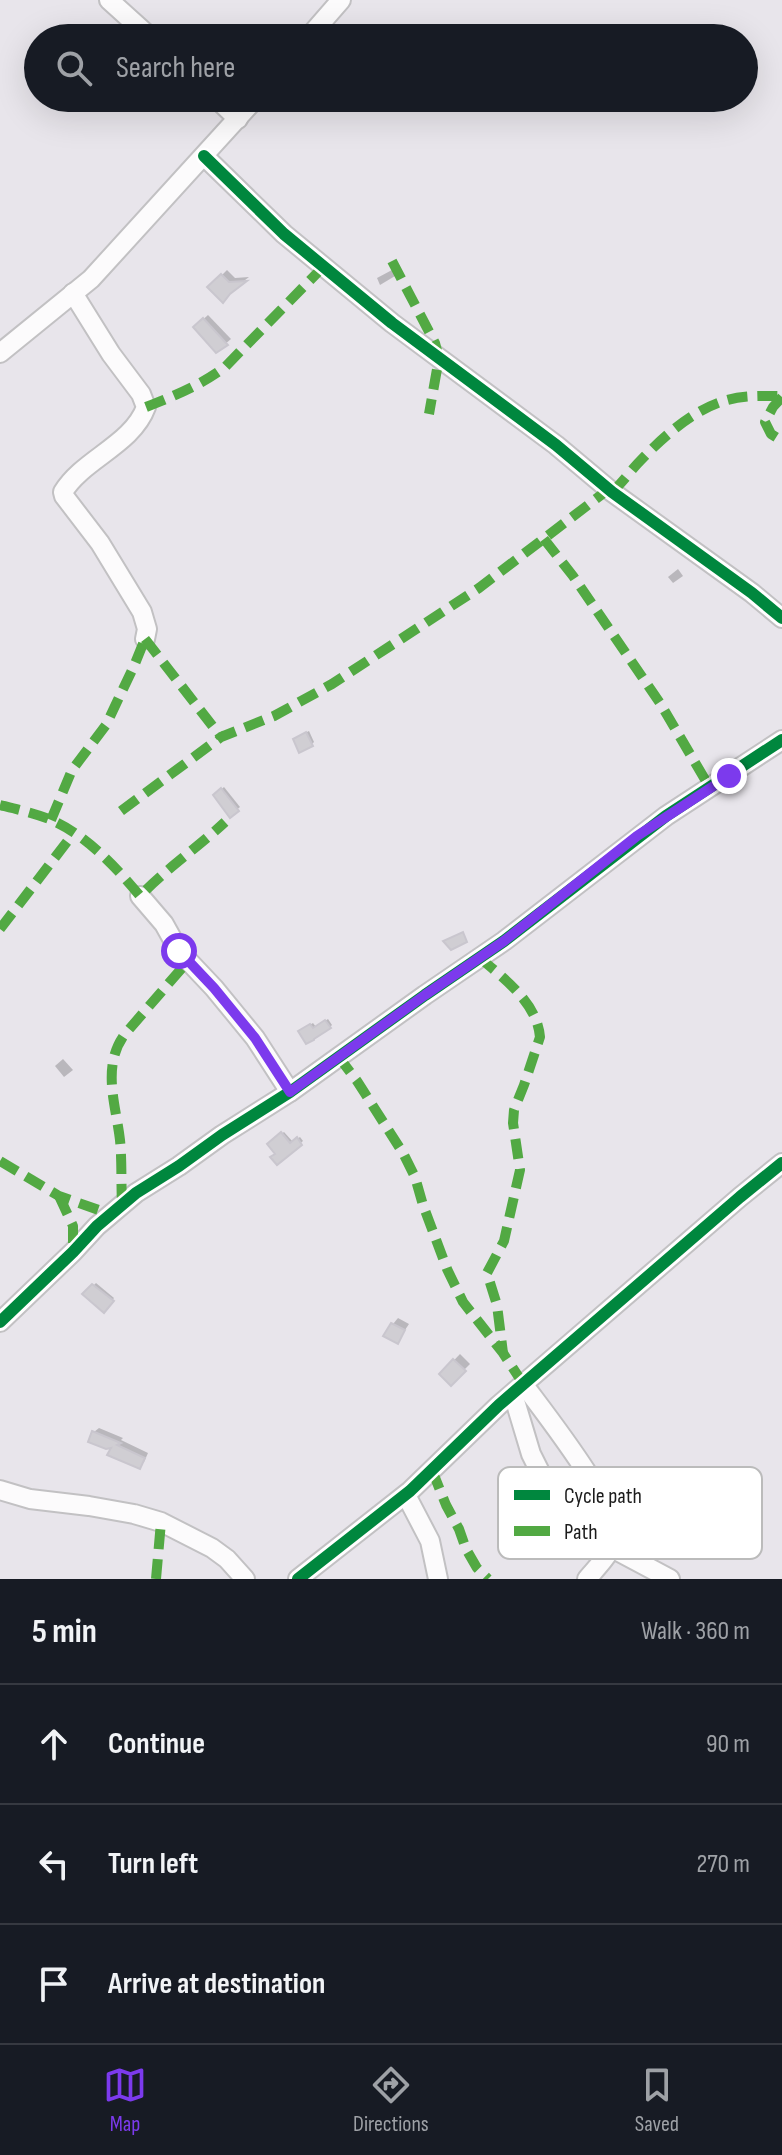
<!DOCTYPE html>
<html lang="en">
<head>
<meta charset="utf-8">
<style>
	:root { --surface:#171b24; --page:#242831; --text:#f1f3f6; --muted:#9ea1a6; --line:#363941; --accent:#7c3aed }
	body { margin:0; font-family:"Sofia Sans Condensed",sans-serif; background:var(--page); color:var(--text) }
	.stop { position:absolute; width:24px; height:24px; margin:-18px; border:6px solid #7c3aed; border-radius:50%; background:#fff }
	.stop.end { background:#7c3aed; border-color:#fff; box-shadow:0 2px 8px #0008 }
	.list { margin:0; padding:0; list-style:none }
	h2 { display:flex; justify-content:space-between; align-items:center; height:104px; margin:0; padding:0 32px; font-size:34px }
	h2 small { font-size:26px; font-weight:400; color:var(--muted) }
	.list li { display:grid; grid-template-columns:52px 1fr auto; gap:24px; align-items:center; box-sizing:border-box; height:120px; padding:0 32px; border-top:2px solid var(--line) }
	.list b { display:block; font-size:30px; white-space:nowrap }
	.list em { font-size:26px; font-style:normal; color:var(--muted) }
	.icon { flex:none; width:44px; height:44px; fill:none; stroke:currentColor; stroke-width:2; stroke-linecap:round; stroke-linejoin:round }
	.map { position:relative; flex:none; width:782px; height:1579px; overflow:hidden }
	.search { position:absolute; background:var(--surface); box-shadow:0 8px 32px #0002; left:24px; right:24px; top:24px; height:88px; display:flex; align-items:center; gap:20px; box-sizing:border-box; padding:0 28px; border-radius:44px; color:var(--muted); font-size:30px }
	.sheet { height:464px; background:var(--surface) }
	nav { display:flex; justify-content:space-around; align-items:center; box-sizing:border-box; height:112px; border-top:2px solid var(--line); background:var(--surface); font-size:22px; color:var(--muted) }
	nav a { display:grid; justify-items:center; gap:4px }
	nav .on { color:var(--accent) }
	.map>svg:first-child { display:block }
</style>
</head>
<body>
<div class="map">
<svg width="782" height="1579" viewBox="0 0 782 1579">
	<rect width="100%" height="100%" fill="#e8e5eb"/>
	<!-- shadow -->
	<g fill="#0003">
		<polygon points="227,270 235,278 249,277 232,290 210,287"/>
		<polygon points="392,270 395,276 380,285 377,278"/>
		<polygon points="208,315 231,339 217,351 195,327"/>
		<polygon points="678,569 683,576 673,583 668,577"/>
		<polygon points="309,731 314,742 312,744 297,737"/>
		<polygon points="224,787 240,807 230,815 215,795"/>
		<polygon points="328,1019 332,1025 330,1027 303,1029 313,1023 316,1027"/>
		<polygon points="63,1059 73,1070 64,1077 55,1066"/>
		<polygon points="284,1132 293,1142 300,1137 303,1141 277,1162 277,1154 269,1144"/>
		<polygon points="96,1283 114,1298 104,1310 85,1294"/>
		<polygon points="398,1318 409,1324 397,1342 393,1324"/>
		<polygon points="460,1354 470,1364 451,1383 441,1374"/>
		<polygon points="99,1428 123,1438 121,1440 148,1453 144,1462 140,1466 114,1444 94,1432"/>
	</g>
	<!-- building -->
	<g fill="#d0ced3" stroke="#c9c6ce" stroke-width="2">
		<polygon points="221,274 229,282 247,281 230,294 223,303 207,287"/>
		<polygon points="203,318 228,345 216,353 193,327"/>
		<polygon points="306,732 313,746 299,753 293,739"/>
		<polygon points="221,788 239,811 230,818 213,795"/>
		<polygon points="463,932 467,942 451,950 443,941"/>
		<polygon points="325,1020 331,1028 314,1039 314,1040 306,1044 298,1031 310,1024 313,1028"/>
		<polygon points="281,1132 290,1143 297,1137 302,1145 277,1165 270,1157 275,1154 267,1144"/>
		<polygon points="92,1284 114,1301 104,1313 82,1294"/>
		<polygon points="391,1323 405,1330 398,1344 383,1336"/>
		<polygon points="453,1359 466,1371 451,1386 439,1374"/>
		<polygon points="92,1431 121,1443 117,1445 145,1458 140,1469 107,1455 111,1448 106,1449 88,1442"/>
	</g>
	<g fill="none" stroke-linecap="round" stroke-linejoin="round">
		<defs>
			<g id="minor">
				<polyline points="109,0 151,38"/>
				<polyline points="308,38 341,0"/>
				<polyline points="216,98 238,119"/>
				<polyline points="204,156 284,234 392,323 556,445 612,492 752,593 782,618"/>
				<path d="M73,293L111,354L141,394L146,407C132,445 83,459 63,492L64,496L100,543L142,612L147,629L145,639"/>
				<polyline points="0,353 91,279 256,98"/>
				<polyline points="140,896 164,924 179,951 214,988 255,1038 290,1092"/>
				<polyline points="0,1322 73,1252 97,1226 136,1193 179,1166 222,1135 290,1092 425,995 504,941 666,816 782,740"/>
				<path d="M524,1385C543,1411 621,1509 615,1538C611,1554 597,1567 587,1579"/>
				<polyline points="513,1394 531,1454 545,1482 547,1495 540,1513 518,1541"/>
				<polyline points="0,1490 30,1499 89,1506 134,1514 161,1522 212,1548 227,1559 245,1579"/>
				<polyline points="406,1495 430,1541 438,1579"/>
				<polyline points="610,1547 670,1579"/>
				<polyline points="298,1579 410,1491 499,1405 740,1197 782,1163"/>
			</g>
		</defs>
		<!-- minor casing -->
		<use href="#minor" stroke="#c2c1c3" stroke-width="22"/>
		<!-- minor -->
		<use href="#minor" stroke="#fcfbfc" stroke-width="18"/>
		<!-- quiet -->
		<g stroke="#52a943" stroke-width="10" stroke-dasharray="20 10" stroke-linecap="butt">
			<polyline points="392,261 435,343 439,358 429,414"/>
			<polyline points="782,397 773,407 765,422 771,434 782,441"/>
			<path d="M146,407C174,396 201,385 225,367L323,267"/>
			<path d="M612,492C623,482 631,470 641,460C664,436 694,409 727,400C745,395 763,396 782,396"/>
			<polyline points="544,539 573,576 660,703 710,788"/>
			<polyline points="145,639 221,737"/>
			<path d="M0,805C16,809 33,813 49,819C84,833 116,867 140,896C166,869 197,848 225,822"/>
			<polyline points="121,811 221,737 274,716 332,684 479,588 609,489"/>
			<polyline points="51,820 72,770 106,725 134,666 145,639"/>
			<polyline points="0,929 73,834"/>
			<path d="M479,957C503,978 537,1002 540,1037L524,1085L514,1110L513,1123L520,1170L504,1241L487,1273L497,1305L503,1353"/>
			<polyline points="338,1056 357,1081 403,1153 415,1177 423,1205 447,1269 463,1302 503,1353 524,1385"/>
			<polyline points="0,1161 59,1196 110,1214"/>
			<polyline points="59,1196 73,1226 73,1252"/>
			<path d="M122,1204C121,1182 122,1161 120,1140C116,1105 101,1066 125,1034L188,961"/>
			<polyline points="432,1470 446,1505 459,1529 466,1549 477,1568 488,1579"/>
			<polyline points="156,1579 161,1522"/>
		</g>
		<defs>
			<g id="cycleway">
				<polyline points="204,156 284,234 392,323 556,445 612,492 752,593 782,618"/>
				<polyline points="0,1322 73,1252 97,1226 136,1193 179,1166 222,1135 290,1092 425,995 504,941 666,816 782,740"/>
				<polyline points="298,1579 410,1491 499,1405 740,1197 782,1163"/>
			</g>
		</defs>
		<!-- cycleway casing -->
		<use href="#cycleway" stroke="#fff" stroke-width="17"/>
		<!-- cycleway -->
		<use href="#cycleway" stroke="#00873e" stroke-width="12"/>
	</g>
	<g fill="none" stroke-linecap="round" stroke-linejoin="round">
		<!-- route -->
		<polyline stroke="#7c3aed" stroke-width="10" points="179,951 214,988 255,1038 290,1092 425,995 504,941 637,836 729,776"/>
	</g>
	<!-- legend -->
	<rect x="498" y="1467" width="264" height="92" rx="12" fill="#fff" stroke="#bbb" stroke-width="2"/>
	<rect x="514" y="1490" width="36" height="10" fill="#00873e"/>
	<rect x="514" y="1526" width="36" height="10" fill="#52a943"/>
	<g font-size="22" fill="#1c1c1c">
		<text x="564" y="1503">Cycle path</text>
		<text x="564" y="1539">Path</text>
	</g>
</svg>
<div class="stop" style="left:179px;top:951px"></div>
<div class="stop end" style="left:729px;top:776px"></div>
<div class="search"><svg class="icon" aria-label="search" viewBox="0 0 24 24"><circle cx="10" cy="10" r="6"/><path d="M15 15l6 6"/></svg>Search here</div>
</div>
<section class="sheet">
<h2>5 min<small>Walk · 360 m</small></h2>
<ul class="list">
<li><svg class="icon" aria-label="ahead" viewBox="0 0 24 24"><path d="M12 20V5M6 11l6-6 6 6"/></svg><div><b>Continue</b></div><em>90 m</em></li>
<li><svg class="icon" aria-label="left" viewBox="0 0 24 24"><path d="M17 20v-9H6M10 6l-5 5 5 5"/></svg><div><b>Turn left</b></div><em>270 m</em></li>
<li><svg class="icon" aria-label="arrive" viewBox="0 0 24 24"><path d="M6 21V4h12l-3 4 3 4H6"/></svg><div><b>Arrive at destination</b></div></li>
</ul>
</section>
<nav>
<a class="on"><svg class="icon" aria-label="map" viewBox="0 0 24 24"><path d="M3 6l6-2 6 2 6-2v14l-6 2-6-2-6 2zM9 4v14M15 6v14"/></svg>Map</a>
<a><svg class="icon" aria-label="directions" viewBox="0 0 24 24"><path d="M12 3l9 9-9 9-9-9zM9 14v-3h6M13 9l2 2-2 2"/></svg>Directions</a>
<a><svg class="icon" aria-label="saved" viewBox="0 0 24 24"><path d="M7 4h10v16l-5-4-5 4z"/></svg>Saved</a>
</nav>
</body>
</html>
